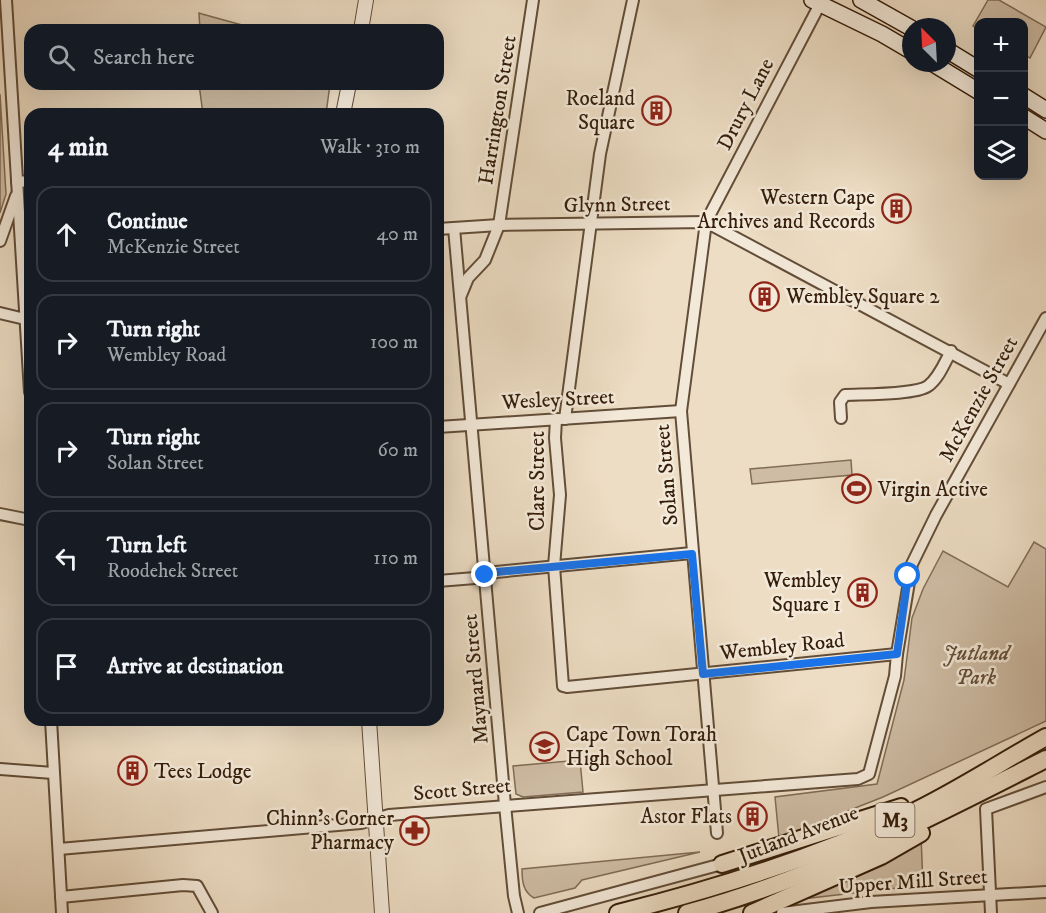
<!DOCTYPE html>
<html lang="en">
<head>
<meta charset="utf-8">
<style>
	:root { --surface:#171b24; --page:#20242c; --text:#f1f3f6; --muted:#9ea1a6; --line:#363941 }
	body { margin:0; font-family:"IM FELL DW Pica",serif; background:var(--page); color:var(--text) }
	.controls { position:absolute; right:18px; top:18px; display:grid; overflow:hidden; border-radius:12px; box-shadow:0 6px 24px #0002 }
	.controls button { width:54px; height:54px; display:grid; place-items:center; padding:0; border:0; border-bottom:2px solid var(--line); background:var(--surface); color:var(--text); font:30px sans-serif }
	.compass { position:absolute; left:902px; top:18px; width:54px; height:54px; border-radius:50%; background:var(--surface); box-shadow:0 6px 24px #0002; rotate:336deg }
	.stop { position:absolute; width:18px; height:18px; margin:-14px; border:4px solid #1a73e8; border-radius:50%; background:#fff }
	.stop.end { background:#1a73e8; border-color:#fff; box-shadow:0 2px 6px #0008 }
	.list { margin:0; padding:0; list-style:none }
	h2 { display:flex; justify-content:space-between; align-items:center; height:78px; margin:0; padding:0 24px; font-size:26px }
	h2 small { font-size:20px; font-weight:400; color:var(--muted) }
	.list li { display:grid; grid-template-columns:39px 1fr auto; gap:18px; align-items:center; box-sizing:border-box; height:96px; margin:0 12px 12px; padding:0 12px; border:2px solid var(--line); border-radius:18px }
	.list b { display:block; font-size:22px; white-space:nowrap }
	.list p { margin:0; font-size:20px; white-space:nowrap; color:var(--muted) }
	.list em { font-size:20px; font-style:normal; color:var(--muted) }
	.icon { flex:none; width:33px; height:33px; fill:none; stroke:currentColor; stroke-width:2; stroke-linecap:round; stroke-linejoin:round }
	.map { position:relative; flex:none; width:1046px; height:913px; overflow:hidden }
	.search { position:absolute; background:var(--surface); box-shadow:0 6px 24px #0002; left:24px; top:24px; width:420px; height:66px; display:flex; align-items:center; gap:15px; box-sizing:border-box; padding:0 21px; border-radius:18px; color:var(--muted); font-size:22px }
	.panel { position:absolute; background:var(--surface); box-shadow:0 6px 24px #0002; left:24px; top:108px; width:420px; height:618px; border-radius:18px }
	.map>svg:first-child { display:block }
</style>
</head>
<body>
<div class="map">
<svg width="1046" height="913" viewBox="0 0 1046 913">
	<rect width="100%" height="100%" fill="#edddc4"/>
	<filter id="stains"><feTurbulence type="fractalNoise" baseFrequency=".00333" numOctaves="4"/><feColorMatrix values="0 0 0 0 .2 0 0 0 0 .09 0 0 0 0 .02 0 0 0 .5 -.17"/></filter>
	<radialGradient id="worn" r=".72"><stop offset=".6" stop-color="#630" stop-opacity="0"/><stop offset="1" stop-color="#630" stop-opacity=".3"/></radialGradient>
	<!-- green -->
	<g fill="#cebca4" stroke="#816c56" stroke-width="1.5">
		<polygon points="988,0 999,0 1046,27 1030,58 1024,54 1024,22 978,22 978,29 973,26"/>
		<polygon points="199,13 202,14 260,30 200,30"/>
		<polygon points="199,84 330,84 326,114 203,114"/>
		<polygon points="0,94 6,194 0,213"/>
		<polygon points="851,460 852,475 752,484 750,469"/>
		<polygon points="1034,542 1046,549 1046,721 883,797 779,838 775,797 877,784 904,680 912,618 923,589 943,551 1008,587"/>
		<polygon points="580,760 583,792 523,797 516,794 513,766"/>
		<polygon points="921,836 923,885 802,899"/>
		<path d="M700,852L582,880L575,888L534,898C523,892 522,881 522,869Z"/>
	</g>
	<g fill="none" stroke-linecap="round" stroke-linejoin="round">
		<defs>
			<g id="minor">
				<polyline points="6,0 30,392"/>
				<polyline points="17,182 30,181"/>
				<polyline points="454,228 505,805 514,896 518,913"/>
				<polyline points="438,229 499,225 706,222 1009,384"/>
				<polyline points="0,241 16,196"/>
				<polyline points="461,295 468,278 485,260 499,225 533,0"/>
				<polyline points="0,313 25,319"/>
				<path d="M841,418L840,402L845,395C864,394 915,395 928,386C939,378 945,362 951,351"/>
				<polyline points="556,419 555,438 560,495 554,566 563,686 567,687 897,654"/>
				<polyline points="565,419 600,154 633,0"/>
				<polyline points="438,427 681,411"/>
				<polyline points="0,514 30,520"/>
				<polyline points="438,581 475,578 496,572 692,553"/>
				<polyline points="51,720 62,913"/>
				<polyline points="0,769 53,773"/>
				<polyline points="717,833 681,411 706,222 820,4"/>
				<polyline points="59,849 361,823 389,815 858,779 869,774 895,676 897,654 912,564 936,515 1046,318"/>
				<polyline points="61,897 183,885 197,886 212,913"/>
				<polyline points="540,913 722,864"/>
				<polyline points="782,913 871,902 1046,892"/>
				<polyline points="991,913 986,809 1046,787"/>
			</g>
			<g id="tertiary">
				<polyline points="361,30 366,0"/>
				<polyline points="343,114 349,84"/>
				<polyline points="369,720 382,913"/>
			</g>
			<g id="secondary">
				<polyline points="812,0 882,34 911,51"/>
				<polyline points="861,0 911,28"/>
				<polyline points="947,50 978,69"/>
				<polyline points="932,63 978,91"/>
				<polyline points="1024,96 1046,110"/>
				<polyline points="1024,117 1046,131"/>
			</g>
			<g id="primary">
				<polyline points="722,864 901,807"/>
				<path d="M618,913C719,888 817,857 911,813C957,791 1001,762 1046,737"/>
				<path d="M687,913C814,879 930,818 1046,759"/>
				<polyline points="752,913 881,856 921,833"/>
			</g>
		</defs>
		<!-- minor casing -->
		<use href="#minor" stroke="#624d38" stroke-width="14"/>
		<!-- tertiary casing -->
		<use href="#tertiary" stroke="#624d38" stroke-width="16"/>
		<!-- secondary casing -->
		<use href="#secondary" stroke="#341d09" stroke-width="18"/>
		<!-- primary casing -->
		<use href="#primary" stroke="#341d09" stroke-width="20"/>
		<!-- minor -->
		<use href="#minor" stroke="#f3e9d9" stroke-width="10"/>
		<!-- tertiary -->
		<use href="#tertiary" stroke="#f3e9d9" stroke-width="14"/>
		<!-- secondary -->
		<use href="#secondary" stroke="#f3e9d9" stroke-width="15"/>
		<!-- primary -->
		<use href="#primary" stroke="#edddc4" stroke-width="16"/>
	</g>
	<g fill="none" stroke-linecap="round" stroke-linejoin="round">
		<!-- route -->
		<polyline stroke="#1a73e8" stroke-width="8" points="485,575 496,572 692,554 703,674 897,654 908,576"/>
	</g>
	<!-- icons -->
	<defs>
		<symbol id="building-ring" viewBox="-11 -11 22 22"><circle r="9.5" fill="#f3e9d9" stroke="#8f2418" stroke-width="1.5"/><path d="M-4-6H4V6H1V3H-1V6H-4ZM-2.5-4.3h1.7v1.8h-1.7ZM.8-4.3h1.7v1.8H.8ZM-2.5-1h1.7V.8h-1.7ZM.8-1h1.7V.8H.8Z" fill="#8f2418"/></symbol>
		<symbol id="stadium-ring" viewBox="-11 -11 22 22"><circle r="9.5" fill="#f3e9d9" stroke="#8f2418" stroke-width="1.5"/><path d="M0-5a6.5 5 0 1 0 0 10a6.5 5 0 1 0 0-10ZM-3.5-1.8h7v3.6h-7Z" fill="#8f2418"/></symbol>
		<symbol id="school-ring" viewBox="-11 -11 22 22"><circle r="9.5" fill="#f3e9d9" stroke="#8f2418" stroke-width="1.5"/><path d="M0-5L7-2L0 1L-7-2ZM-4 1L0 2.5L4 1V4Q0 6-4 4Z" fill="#8f2418"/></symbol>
		<symbol id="pharmacy-ring" viewBox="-11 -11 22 22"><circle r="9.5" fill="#f3e9d9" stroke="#8f2418" stroke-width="1.5"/><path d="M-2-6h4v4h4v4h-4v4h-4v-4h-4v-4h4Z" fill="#8f2418"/></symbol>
	</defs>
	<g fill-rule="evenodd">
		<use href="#building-ring" x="640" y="94" width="33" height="33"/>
		<use href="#building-ring" x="880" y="192" width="33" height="33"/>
		<use href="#building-ring" x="748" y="280" width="33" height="33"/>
		<use href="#stadium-ring" x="840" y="472" width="33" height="33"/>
		<use href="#building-ring" x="846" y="576" width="33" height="33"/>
		<use href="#school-ring" x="528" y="730" width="33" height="33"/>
		<use href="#building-ring" x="116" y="754" width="33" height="33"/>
		<use href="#building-ring" x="736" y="800" width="33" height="33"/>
		<use href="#pharmacy-ring" x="398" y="814" width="33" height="33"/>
	</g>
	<g text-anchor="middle" stroke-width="5" stroke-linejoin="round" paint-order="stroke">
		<!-- shield labels -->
		<rect fill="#f3e9d9" stroke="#6d5a47" stroke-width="1.5" x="875.5" y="803" width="39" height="34" rx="4.5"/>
		<g font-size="20" font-weight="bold" fill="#341d09">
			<text x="895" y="827">M3</text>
		</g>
		<!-- poi labels -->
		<g font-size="21" fill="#341d09" stroke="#f3e9d9" text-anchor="end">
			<text x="635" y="105">Roeland<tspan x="635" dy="24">Square</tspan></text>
			<text x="875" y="204">Western Cape<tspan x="875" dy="24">Archives and Records</tspan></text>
			<text x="786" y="303" text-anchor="start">Wembley Square 2</text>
			<text x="878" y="496" text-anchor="start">Virgin Active</text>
			<text x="841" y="587">Wembley<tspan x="841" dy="24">Square 1</tspan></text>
			<text x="566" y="741" text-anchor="start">Cape Town Torah<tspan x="566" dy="24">High School</tspan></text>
			<text x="154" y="778" text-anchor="start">Tees Lodge</text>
			<text x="732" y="823">Astor Flats</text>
			<text x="394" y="825">Chinn's Corner<tspan x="394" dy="24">Pharmacy</tspan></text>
		</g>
		<!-- street labels -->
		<g font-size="21" fill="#341d09" stroke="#f3e9d9">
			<text transform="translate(745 104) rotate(-63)" y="7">Drury Lane</text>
			<text transform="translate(497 110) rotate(-81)" y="7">Harrington Street</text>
			<text transform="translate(617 204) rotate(-1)" y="7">Glynn Street</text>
			<text transform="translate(558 399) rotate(-3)" y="7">Wesley Street</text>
			<text transform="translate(978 399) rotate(-61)" y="7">McKenzie Street</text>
			<text transform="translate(666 475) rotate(-95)" y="7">Solan Street</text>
			<text transform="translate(537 481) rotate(-90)" y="7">Clare Street</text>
			<text transform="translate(782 646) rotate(-6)" y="7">Wembley Road</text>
			<text transform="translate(475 679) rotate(-95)" y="7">Maynard Street</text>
			<text transform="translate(462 789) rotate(-5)" y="7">Scott Street</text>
			<text transform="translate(798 834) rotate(-21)" y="7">Jutland Avenue</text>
			<text transform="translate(913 881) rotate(-4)" y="7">Upper Mill Street</text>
		</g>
		<!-- park labels -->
		<g font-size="21" font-style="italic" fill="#624d38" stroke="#f3e9d9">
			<text x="976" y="660">Jutland<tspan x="976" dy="24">Park</tspan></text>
		</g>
	</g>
	<rect width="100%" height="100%" filter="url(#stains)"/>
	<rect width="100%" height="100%" fill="url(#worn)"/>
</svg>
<div class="controls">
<button>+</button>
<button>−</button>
<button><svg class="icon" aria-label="layers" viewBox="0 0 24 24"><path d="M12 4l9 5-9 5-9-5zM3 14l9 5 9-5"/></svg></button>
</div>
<svg class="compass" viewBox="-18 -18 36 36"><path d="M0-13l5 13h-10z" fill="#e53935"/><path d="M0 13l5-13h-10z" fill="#9ea1a6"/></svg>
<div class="stop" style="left:908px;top:576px"></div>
<div class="stop end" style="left:485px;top:575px"></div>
<div class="search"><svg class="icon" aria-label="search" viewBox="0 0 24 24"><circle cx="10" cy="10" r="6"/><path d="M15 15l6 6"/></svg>Search here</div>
<section class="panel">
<h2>4 min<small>Walk · 310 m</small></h2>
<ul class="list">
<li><svg class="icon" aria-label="ahead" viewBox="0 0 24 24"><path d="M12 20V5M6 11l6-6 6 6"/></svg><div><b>Continue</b><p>McKenzie Street</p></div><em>40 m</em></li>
<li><svg class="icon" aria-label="right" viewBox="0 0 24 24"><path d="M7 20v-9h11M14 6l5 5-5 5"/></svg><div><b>Turn right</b><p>Wembley Road</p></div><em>100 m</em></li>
<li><svg class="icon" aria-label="right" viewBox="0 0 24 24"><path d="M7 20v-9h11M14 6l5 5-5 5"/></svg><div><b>Turn right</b><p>Solan Street</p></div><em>60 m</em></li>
<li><svg class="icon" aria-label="left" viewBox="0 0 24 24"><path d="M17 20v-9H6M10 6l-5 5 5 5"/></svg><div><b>Turn left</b><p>Roodehek Street</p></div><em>110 m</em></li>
<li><svg class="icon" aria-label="arrive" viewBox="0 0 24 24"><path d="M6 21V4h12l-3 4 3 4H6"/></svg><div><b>Arrive at destination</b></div></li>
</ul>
</section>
</div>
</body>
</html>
